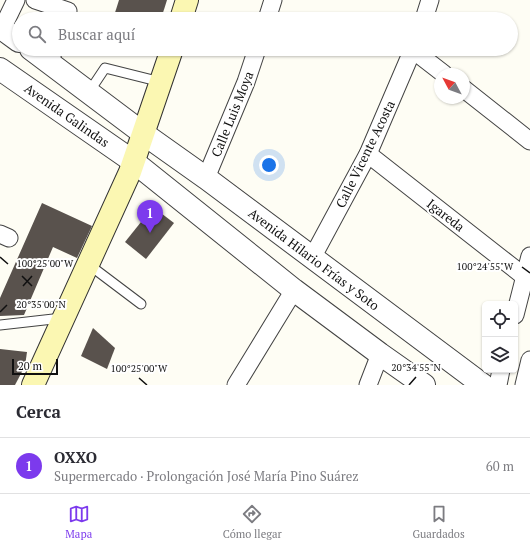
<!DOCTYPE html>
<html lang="es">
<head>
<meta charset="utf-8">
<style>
	:root { --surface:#fff; --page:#f2f2f3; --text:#2b2b33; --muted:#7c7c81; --line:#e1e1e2; --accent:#7c3aed }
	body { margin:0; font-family:"PT Serif",serif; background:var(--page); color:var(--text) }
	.controls { position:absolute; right:12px; bottom:12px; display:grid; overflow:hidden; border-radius:6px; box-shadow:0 1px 3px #0004 }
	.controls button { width:36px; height:36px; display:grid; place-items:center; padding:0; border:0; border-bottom:1px solid var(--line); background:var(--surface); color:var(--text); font:20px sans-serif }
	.compass { position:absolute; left:434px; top:68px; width:36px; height:36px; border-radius:50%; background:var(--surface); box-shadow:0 1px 3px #0004; rotate:311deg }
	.scale { position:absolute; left:12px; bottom:10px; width:46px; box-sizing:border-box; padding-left:4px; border:2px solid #101010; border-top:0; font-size:11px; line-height:14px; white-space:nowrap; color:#101010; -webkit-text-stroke:3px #fff; paint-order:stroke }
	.you { position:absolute; left:269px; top:165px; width:14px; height:14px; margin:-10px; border:3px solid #fff; border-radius:50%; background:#1a73e8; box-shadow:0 0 0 6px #1a73e833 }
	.badge { display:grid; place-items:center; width:26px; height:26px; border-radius:50%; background:var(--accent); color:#fff; font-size:13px; font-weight:700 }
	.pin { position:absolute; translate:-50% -33px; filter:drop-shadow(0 1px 2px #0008) }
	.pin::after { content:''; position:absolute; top:21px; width:14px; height:12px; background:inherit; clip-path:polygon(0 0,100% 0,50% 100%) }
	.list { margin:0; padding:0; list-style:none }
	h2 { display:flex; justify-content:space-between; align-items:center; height:52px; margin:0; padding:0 16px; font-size:17px }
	h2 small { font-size:13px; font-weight:400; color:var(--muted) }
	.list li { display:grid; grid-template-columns:26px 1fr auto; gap:12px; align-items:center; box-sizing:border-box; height:56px; padding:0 16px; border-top:1px solid var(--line) }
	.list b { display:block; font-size:15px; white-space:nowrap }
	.list p { margin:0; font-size:13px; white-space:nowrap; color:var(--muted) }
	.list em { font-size:13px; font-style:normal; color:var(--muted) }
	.icon { flex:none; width:22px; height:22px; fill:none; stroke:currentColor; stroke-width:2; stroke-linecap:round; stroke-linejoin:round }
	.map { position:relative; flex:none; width:530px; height:385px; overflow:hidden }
	.search { position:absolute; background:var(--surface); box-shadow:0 1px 3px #0004; left:12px; right:12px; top:12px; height:44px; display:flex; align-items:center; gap:10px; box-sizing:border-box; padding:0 14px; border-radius:22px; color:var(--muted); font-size:15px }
	.sheet { height:108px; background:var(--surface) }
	nav { display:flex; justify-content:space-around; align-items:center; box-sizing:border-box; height:56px; border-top:1px solid var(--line); background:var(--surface); font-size:11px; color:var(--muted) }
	nav a { display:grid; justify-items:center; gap:2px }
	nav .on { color:var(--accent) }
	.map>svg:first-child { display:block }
</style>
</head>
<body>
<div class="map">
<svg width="530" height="385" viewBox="0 0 530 385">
	<rect width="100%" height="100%" fill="#fefdf4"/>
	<!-- building -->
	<g fill="#59524d">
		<polygon points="119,0 167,0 161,19 113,19"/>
		<polygon points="42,203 92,226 77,258 53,247 24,315 0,316 0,298"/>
		<polygon points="153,207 174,223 146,259 125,242"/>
		<polygon points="93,328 115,348 107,369 81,356"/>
		<polygon points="0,349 27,352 25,366 15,385 0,385"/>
	</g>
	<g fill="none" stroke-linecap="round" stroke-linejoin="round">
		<defs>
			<g id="service">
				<polyline points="89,92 105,68 161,82"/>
				<polyline points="88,264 141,304"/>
				<polyline points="0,325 62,318"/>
			</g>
			<g id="minor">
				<polyline points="35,0 68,11"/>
				<polyline points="267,19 273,0"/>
				<polyline points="424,19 430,0"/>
				<polyline points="2,29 16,0"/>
				<polyline points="413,50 444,74"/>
				<polyline points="50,62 54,49"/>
				<polyline points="464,89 530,141"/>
				<polyline points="368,154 525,277"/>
				<polyline points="206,178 246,82 257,49"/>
				<polyline points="0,234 9,238"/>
				<polyline points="312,258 368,154 413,49"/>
				<polyline points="515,315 530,256"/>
				<polyline points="236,385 294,290"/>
				<polyline points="368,385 380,354"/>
				<polyline points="498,385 501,370"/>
				<polyline points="524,385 530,360"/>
			</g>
			<g id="tertiary">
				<polyline points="0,27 19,41"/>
				<polyline points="31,49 144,134 206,178 483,385"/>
				<polyline points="0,69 134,162 294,290 380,354 424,385"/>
			</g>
			<g id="secondary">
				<polyline points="181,19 187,0"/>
				<polyline points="33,385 130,172 172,49"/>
			</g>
		</defs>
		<!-- service casing -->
		<use href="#service" stroke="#434343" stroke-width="11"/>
		<!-- minor casing -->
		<use href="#minor" stroke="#434343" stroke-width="19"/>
		<!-- tertiary casing -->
		<use href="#tertiary" stroke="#434343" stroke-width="24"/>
		<!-- secondary casing -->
		<use href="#secondary" stroke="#323232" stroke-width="24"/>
		<!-- service -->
		<use href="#service" stroke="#fff" stroke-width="9"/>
		<!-- minor -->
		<use href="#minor" stroke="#fff" stroke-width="17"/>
		<!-- tertiary -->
		<use href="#tertiary" stroke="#fff" stroke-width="22"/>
		<!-- secondary -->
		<use href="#secondary" stroke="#fbf7b2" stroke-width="22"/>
	</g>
	<!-- ticks -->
	<path fill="none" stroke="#101010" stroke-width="1.5" d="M0,257L8,264M522,267L530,273M22,276L32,286M23,286L32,276M0,312L7,305M139,378L147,385M409,385L416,377"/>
	<g text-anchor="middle" stroke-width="4" stroke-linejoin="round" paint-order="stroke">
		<!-- street labels -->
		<g font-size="13" fill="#101010" stroke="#fff">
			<text transform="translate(232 114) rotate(-68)" y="5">Calle Luis Moya</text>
			<text transform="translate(67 115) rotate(35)" y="5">Avenida Galindas</text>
			<text transform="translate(365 154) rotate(-64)" y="5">Calle Vicente Acosta</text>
			<text transform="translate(446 215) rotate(38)" y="5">Igareda</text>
			<text transform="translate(314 259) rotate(37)" y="5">Avenida Hilario Frías y Soto</text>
		</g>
	</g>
	<g font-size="10" text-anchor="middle" fill="#101010" stroke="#fff" stroke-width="4" stroke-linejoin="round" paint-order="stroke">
		<text x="45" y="267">100°25'00"W</text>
		<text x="485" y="270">100°24'55"W</text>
		<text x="41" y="308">20°35'00"N</text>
		<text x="416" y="371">20°34'55"N</text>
		<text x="139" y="372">100°25'00"W</text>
	</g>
</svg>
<div class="controls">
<button><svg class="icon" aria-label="locate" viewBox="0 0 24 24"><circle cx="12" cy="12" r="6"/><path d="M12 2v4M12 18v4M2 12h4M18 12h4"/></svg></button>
<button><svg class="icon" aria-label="layers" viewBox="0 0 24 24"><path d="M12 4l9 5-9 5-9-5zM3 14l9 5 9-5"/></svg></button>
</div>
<svg class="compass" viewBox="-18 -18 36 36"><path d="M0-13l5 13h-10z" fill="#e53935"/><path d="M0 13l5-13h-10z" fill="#7c7c81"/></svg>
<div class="scale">20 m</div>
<div class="you"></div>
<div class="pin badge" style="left:150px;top:233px">1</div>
<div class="search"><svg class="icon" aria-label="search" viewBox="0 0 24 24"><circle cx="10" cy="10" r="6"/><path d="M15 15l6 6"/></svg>Buscar aquí</div>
</div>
<section class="sheet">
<h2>Cerca<small></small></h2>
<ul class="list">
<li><span class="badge">1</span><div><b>OXXO</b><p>Supermercado · Prolongación José María Pino Suárez</p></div><em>60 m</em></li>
</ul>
</section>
<nav>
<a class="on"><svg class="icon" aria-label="map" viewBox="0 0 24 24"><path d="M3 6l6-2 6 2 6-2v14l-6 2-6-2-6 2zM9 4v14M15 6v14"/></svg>Mapa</a>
<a><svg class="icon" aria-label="directions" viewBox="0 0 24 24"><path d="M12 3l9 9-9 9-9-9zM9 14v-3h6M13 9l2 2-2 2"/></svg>Cómo llegar</a>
<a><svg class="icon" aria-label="saved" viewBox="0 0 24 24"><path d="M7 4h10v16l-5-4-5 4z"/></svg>Guardados</a>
</nav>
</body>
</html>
